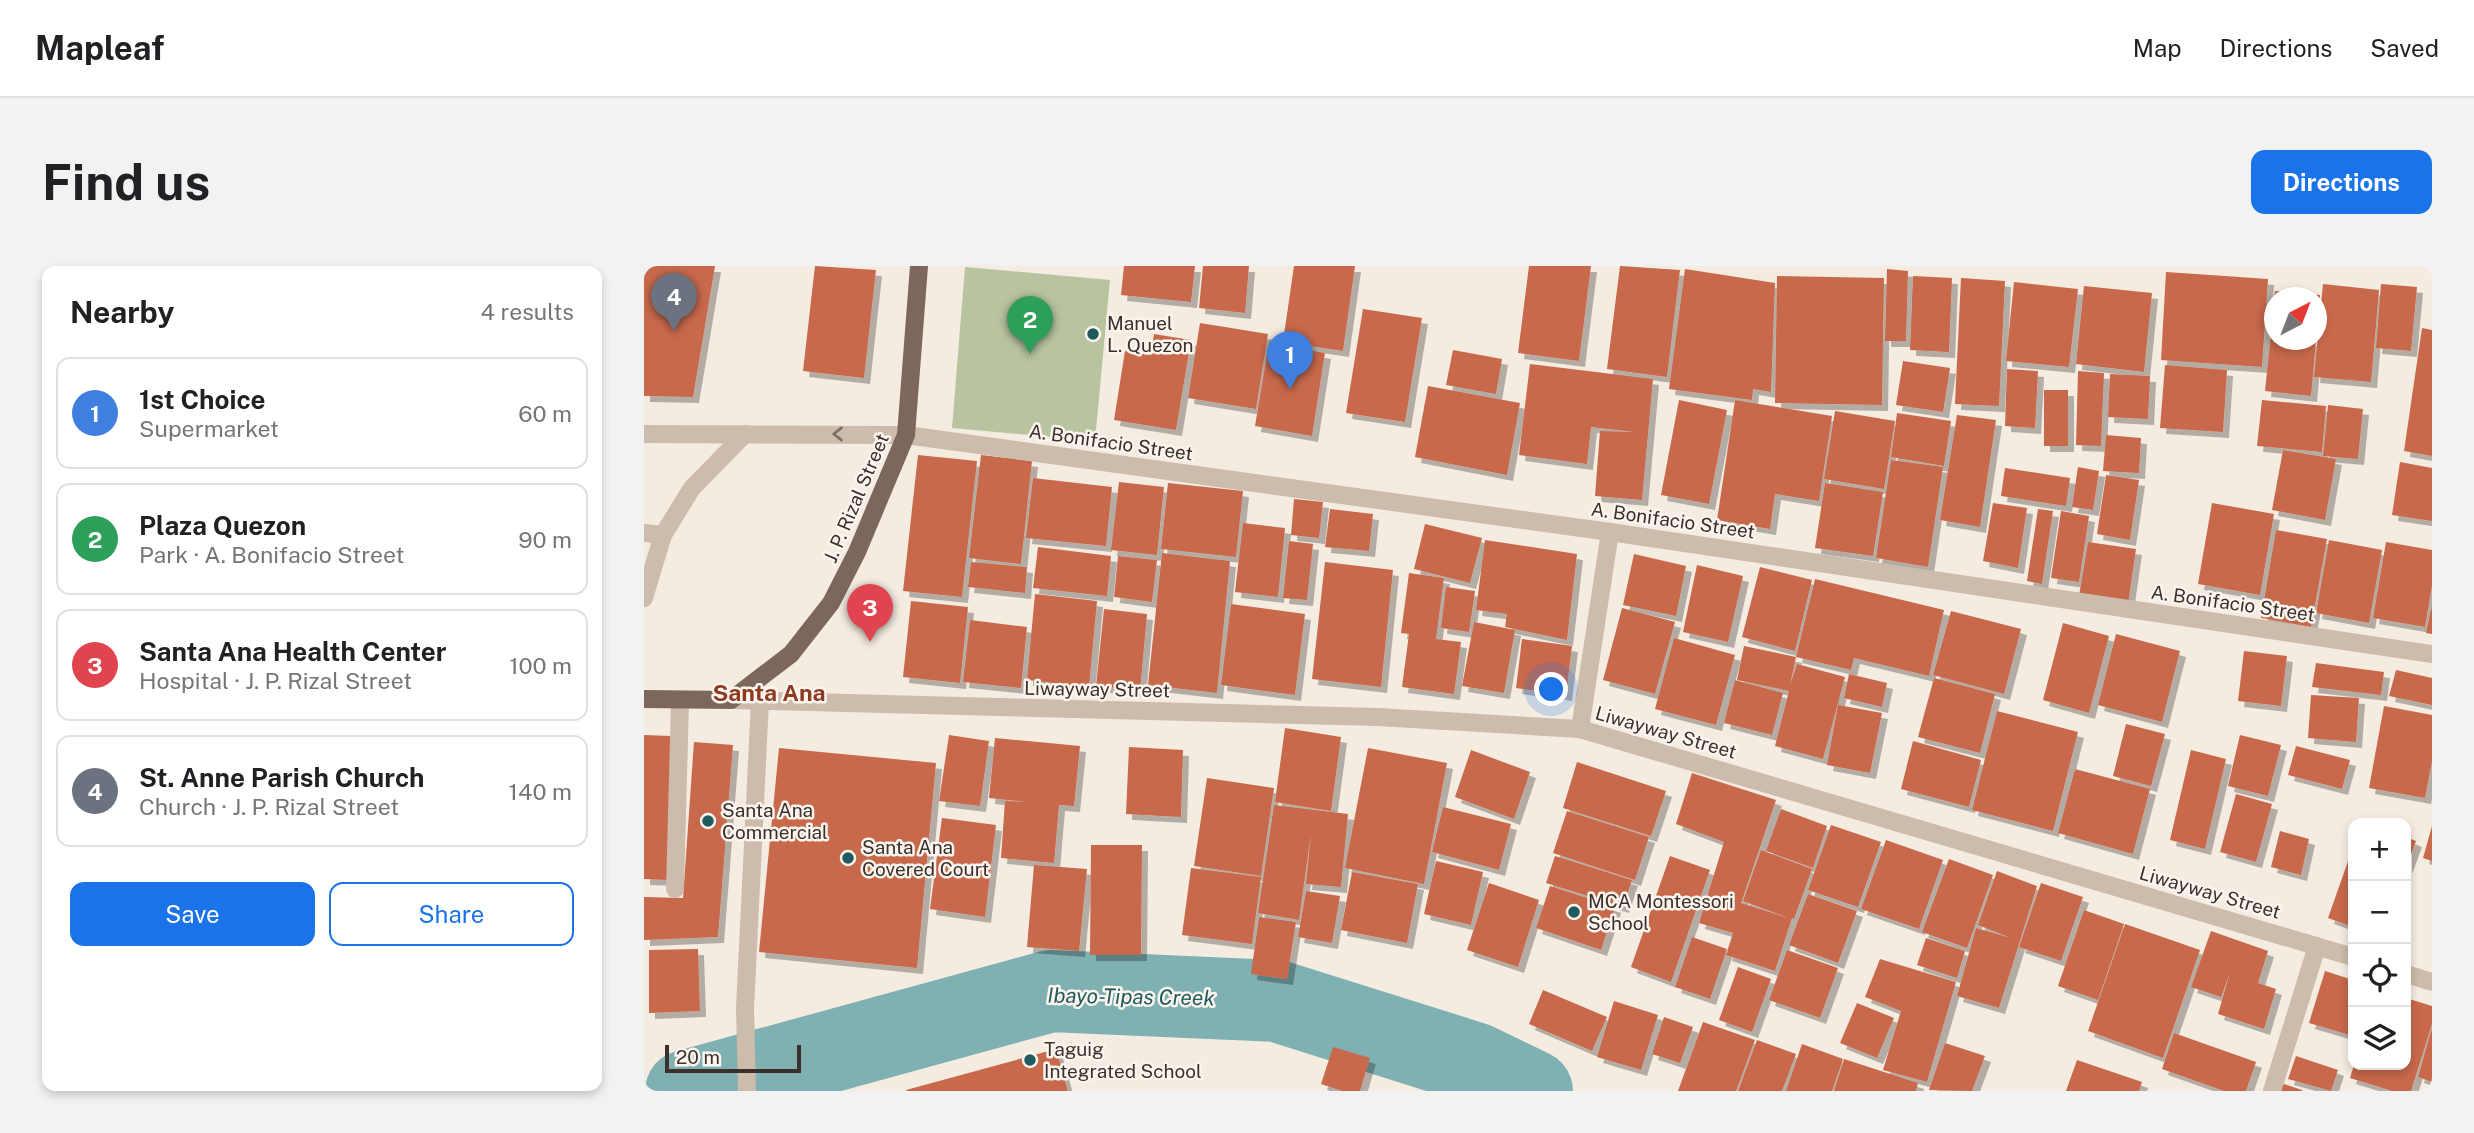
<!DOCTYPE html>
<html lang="en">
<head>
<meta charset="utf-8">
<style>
	:root { --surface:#fff; --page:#f2f2f2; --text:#202124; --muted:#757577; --line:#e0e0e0; --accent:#1a73e8 }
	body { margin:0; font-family:"Public Sans",sans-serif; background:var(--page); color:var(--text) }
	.controls { position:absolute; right:21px; bottom:21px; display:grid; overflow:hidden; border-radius:14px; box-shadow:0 4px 10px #0003 }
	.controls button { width:63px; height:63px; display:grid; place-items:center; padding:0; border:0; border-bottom:2px solid var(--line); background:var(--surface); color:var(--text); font:35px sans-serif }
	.compass { position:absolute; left:1620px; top:21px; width:63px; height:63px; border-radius:50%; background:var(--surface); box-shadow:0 4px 10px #0003; rotate:42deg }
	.scale { position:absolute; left:21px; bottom:18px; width:136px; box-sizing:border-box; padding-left:7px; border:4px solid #3b302b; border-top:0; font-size:19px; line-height:24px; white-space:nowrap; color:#3b302b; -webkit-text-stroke:5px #fbf5ee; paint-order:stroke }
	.you { position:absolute; left:908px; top:424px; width:24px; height:24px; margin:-18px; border:5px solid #fff; border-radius:50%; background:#1a73e8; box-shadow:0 0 0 10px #1a73e833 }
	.badge { display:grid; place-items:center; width:46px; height:46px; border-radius:50%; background:var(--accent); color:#fff; font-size:23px; font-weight:700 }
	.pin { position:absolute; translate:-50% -58px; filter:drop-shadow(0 2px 4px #0008) }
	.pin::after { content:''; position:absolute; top:37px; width:24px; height:21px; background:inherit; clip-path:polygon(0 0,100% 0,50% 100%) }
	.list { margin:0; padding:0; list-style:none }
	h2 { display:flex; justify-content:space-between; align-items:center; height:91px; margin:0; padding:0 28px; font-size:30px }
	h2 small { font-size:23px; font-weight:400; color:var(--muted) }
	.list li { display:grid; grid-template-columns:46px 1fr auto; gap:21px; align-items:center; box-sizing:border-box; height:112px; margin:0 14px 14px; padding:0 14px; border:2px solid var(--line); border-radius:14px }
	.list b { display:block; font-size:26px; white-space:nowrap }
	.list p { margin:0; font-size:23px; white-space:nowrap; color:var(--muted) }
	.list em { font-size:23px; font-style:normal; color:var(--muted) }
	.actions { display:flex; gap:14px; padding:21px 28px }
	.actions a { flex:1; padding:16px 0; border:2px solid var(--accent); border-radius:14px; text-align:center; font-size:24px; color:var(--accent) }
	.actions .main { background:var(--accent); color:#fff }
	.icon { flex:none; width:38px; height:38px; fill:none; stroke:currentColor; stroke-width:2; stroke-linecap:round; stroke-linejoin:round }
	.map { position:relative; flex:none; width:1788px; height:825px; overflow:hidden; border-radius:14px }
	header { display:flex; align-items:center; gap:42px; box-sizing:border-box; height:98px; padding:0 35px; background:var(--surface); border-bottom:2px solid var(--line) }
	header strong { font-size:33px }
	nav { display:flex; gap:38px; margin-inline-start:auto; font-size:24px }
	.intro { display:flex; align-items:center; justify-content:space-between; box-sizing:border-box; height:168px; padding:0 42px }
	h1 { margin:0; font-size:49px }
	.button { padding:18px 32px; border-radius:14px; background:var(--accent); color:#fff; font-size:24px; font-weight:700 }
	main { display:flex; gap:42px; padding:0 42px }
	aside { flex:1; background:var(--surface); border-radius:14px; box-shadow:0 4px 10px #0003 }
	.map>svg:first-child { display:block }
</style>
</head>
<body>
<header>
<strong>Mapleaf</strong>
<nav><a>Map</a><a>Directions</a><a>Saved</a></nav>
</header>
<div class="intro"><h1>Find us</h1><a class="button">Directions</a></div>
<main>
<aside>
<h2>Nearby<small>4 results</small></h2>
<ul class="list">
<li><span class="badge" style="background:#3f7fe0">1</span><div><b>1st Choice</b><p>Supermarket</p></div><em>60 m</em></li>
<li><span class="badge" style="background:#2e9e5b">2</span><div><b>Plaza Quezon</b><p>Park · A. Bonifacio Street</p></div><em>90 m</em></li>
<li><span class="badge" style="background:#e0444e">3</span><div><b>Santa Ana Health Center</b><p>Hospital · J. P. Rizal Street</p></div><em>100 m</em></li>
<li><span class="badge" style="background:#6b7280">4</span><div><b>St. Anne Parish Church</b><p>Church · J. P. Rizal Street</p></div><em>140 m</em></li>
</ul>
<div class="actions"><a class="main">Save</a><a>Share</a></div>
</aside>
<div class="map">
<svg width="1788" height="825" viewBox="0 0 1788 825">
	<defs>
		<filter id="shadow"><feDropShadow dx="6" dy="6" stdDeviation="0" flood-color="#0004"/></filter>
	</defs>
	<rect width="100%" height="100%" fill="#f4ebe1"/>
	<!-- green -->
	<polygon fill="#b8c4a0" points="321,1 466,14 451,175 308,162"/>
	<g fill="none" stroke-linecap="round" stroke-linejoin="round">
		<!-- river -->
		<polyline stroke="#7fb0b2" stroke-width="82" points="42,825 407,725 633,735 830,797 888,825"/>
	</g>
	<!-- building -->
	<g fill="#c8694b" filter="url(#shadow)">
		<polygon points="0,0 71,0 49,131 0,130"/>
		<polygon points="171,0 232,4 220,112 159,105"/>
		<polygon points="480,0 551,0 547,36 477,29"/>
		<polygon points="559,0 605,0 601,47 555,42"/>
		<polygon points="650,0 711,0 699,85 639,76"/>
		<polygon points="885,0 947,0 935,95 874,87"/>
		<polygon points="976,0 1036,4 1023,111 963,103"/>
		<polygon points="1041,3 1131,17 1127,126 1109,123 1108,134 1025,123"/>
		<polygon points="1243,3 1264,5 1262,75 1241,75"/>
		<polygon points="1522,6 1624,13 1618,101 1517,94"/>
		<polygon points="1133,10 1240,12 1238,139 1131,137"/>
		<polygon points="1269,10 1308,12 1305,86 1266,84"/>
		<polygon points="1317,12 1361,15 1355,140 1311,138"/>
		<polygon points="1370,16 1434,23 1425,101 1362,95"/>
		<polygon points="1679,18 1735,24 1727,116 1670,111"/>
		<polygon points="1737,18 1773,21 1767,85 1732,82"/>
		<polygon points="1440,20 1508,27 1500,106 1432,98"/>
		<polygon points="1631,25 1676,29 1674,49 1672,32 1630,32"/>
		<polygon points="719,43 778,52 761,156 702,147"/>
		<polygon points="1629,48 1630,74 1672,74 1667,130 1621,125"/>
		<polygon points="556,57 624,68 612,143 544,132"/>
		<polygon points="1778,62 1788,64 1788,190 1760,185"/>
		<polygon points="510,68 547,74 532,164 470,154 481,85 507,89"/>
		<polygon points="625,77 681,87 668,170 611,160"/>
		<polygon points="809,84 858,93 852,128 802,119"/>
		<polygon points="1259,95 1306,102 1299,146 1252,139"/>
		<polygon points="886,98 1009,113 998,234 951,230 956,165 991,166 947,161 943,198 875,189"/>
		<polygon points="1521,99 1583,104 1579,166 1516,162"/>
		<polygon points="1363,103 1394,105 1391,162 1361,160"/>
		<polygon points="1434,105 1460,107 1457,180 1432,179"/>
		<polygon points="1466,108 1506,110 1504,153 1464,151"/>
		<polygon points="784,120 876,137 863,209 771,191"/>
		<rect x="1400" y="124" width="24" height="56"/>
		<polygon points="1035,134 1083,144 1065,238 1017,229"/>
		<polygon points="1091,134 1188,150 1175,235 1131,228 1126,263 1073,254"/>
		<polygon points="1618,134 1682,140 1678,186 1613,180"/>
		<polygon points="1684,139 1719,143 1714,193 1679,190"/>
		<polygon points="1191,145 1251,155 1240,223 1180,213"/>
		<polygon points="1253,147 1307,155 1300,200 1247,191"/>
		<polygon points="1313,149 1352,154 1336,261 1296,254"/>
		<polygon points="1462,169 1497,172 1495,207 1459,205"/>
		<polygon points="1639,184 1692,193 1681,254 1628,244"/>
		<polygon points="274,189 333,195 318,331 259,325"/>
		<polygon points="337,189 388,195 377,298 325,292"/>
		<polygon points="1247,194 1299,201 1284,301 1232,292"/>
		<polygon points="1756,196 1788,202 1788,255 1748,249"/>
		<polygon points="1434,201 1455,205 1449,244 1428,241"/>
		<polygon points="1361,202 1426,212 1422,240 1357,230"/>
		<polygon points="1462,209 1495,214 1486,274 1453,268"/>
		<polygon points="389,212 468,221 462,280 382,272"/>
		<polygon points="475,216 520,221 513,289 467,284"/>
		<polygon points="524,217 599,225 592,291 517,283"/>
		<polygon points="1181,217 1239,226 1229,290 1171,282"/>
		<polygon points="650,233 679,236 675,272 647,269"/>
		<polygon points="1349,237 1383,242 1374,302 1339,295"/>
		<polygon points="1568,237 1630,248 1616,329 1554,318"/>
		<polygon points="686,243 729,248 725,285 681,281"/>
		<polygon points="1394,243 1409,245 1398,318 1383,315"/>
		<polygon points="1417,245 1445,250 1435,316 1407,312"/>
		<polygon points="599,257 641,262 634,331 591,326"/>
		<polygon points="781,258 838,272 826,317 770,303"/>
		<polygon points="1632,264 1683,273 1667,361 1617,352"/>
		<polygon points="841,274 933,288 923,374 861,361 863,348 832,344"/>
		<polygon points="1685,274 1738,284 1725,357 1672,347"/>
		<polygon points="645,275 669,278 663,334 639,332"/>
		<polygon points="1444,276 1492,283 1484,338 1435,330"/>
		<polygon points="1742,276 1788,284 1788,320 1781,361 1729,352"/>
		<polygon points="394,281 467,290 463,330 389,322"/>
		<polygon points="518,287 586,295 573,427 504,419"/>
		<polygon points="990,288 1042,300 1032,350 979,339"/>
		<polygon points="474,290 513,294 508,336 470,331"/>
		<polygon points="327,296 383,301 381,327 324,321"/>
		<polygon points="681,296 749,304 737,421 668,413"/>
		<polygon points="1053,299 1099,310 1084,376 1039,366"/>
		<polygon points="1116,301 1168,314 1151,385 1098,371"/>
		<polygon points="765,307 800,312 792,373 817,376 810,428 758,421 765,368 757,367"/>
		<polygon points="1171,313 1300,344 1285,410 1210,392 1207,404 1152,391 1146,419 1153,398 1201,411 1179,493 1131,480 1145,425 1093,414 1100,380 1152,391"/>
		<polygon points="802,321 831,325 825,366 797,362"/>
		<polygon points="391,328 453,335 445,421 383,414"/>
		<polygon points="267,335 324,341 316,417 259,411"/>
		<polygon points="587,338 661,348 651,429 577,419"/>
		<polygon points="978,342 1031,356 1011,428 959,414"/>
		<polygon points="460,343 503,348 496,425 452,420"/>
		<polygon points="1787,343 1788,343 1788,368 1782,367"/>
		<polygon points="1307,345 1377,363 1360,428 1289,409"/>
		<polygon points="326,354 383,361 377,422 319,416"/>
		<polygon points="830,356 871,364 860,427 818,420"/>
		<polygon points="1419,357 1465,370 1445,447 1399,434"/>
		<polygon points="1472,368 1536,385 1518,456 1454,439"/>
		<polygon points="1030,372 1091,389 1072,459 1011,443"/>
		<polygon points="878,373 928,380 922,429 872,422"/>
		<polygon points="1600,385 1643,390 1637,440 1594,435"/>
		<polygon points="1672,397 1740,406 1737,429 1668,421"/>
		<polygon points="1752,404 1788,412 1788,439 1745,430"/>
		<polygon points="1205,408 1243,417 1238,441 1200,432"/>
		<polygon points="1290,412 1351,428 1336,487 1274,471"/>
		<polygon points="1091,414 1139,427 1128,469 1080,457"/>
		<polygon points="1667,429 1715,432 1712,476 1664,472"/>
		<polygon points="1194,439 1238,447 1226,507 1183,499"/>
		<polygon points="1740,440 1788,449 1788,495 1781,532 1725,522"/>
		<polygon points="1353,445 1434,466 1409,565 1328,544"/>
		<polygon points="1482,458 1521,468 1507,520 1469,510"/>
		<polygon points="641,462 697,471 687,545 631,536"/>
		<polygon points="0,469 27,470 25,614 0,613"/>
		<polygon points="305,469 345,475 336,540 295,535"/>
		<polygon points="1596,469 1637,479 1624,530 1584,520"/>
		<polygon points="351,472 436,480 430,540 415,539 410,597 357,592 361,535 383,536 345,532"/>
		<polygon points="1269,475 1337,494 1325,541 1257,523"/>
		<polygon points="50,476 89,479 74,671 0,674 0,631 39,632"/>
		<polygon points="1652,480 1706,494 1698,523 1644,509"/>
		<polygon points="485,481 539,484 537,551 482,548"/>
		<polygon points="135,482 292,497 273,702 115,686"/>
		<polygon points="724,482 803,497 780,618 701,602"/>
		<polygon points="827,484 886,506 870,553 811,531"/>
		<polygon points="1547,484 1582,493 1561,583 1526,574"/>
		<polygon points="933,496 1022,525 1007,570 919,542"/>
		<polygon points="1431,503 1506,523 1489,588 1414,567"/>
		<polygon points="1048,507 1132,534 1097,637 1145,652 1099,635 1117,584 1168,603 1150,653 1148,652 1131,705 1082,689 1089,667 1055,657 1080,576 1032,558"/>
		<polygon points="563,512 630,522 617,610 550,600"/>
		<polygon points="1592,528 1628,538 1612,596 1576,586"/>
		<polygon points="630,539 704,548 697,621 662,618 667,567 655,654 614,647"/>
		<polygon points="799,541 867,558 855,604 788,586"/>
		<polygon points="1137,543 1183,560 1169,602 1122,585"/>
		<polygon points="923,545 1005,571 991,614 909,587"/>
		<polygon points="298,552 352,559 341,651 286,643"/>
		<polygon points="1187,559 1237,576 1214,641 1164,624"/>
		<polygon points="1788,560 1788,595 1779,592"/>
		<polygon points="1636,565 1665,573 1657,609 1627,601"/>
		<polygon points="1762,571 1772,575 1762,602"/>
		<polygon points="1242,574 1299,594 1275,663 1217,643"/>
		<polygon points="447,579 498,579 497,689 446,689"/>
		<polygon points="1709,581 1709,661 1684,652"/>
		<polygon points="911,590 988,614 979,641 902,617"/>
		<polygon points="1026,590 1066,604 1027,716 987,701"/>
		<polygon points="1305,593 1349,609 1323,682 1278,666"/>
		<polygon points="792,595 839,606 827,659 780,648"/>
		<polygon points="390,599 443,603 435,685 383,681"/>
		<polygon points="547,602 617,611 608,678 538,669"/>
		<polygon points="1353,605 1393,620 1355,742 1313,730 1332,662 1367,672 1334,659"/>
		<polygon points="708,606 774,618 763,677 697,664"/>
		<polygon points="845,617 895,634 874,701 823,684"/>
		<polygon points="1397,617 1439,631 1417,695 1375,681"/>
		<polygon points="906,620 971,641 957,684 892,662"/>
		<polygon points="662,625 696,630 688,677 654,671"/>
		<polygon points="1164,628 1213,645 1194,697 1145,679"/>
		<polygon points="1440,644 1480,658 1454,734 1414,720"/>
		<polygon points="615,651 652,656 643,713 607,708"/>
		<polygon points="1481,658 1556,684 1519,792 1444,765"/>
		<polygon points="1567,665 1624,685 1614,717 1632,723 1620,763 1574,748 1586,707 1577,731 1547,721"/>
		<polygon points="1048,671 1083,683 1066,733 1031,721"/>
		<polygon points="1282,672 1321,685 1313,712 1273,699"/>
		<polygon points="54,683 56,745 5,747 5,684"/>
		<polygon points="1143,684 1194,702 1176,752 1125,734"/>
		<polygon points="1236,693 1312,716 1283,816 1239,804 1257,745 1221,731"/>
		<polygon points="1094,701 1127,713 1108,766 1075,754"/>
		<polygon points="1681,705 1709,714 1709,770 1665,757"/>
		<polygon points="899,724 963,751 948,785 885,758"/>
		<polygon points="1762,732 1788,740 1788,758 1767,825 1748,825 1706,812 1710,799 1762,799"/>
		<polygon points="970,735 1014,749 997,804 953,791"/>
		<polygon points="1213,737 1250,752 1233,792 1196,777"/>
		<polygon points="1020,751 1049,761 1036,797 1008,788"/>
		<polygon points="1059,756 1111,774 1092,825 1034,825"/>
		<polygon points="1787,765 1788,765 1788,816 1774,811"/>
		<polygon points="1530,767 1612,796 1602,825 1580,825 1518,803"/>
		<polygon points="1113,774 1152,788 1138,825 1094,825"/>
		<polygon points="1301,777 1341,790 1328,825 1285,824"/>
		<polygon points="1158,778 1199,793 1188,825 1142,825"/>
		<polygon points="689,781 726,792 716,825 698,825 677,818"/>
		<polygon points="412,783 424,825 263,825 262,824"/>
		<polygon points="1652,790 1694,804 1687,825 1644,813"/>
		<polygon points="1200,793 1274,817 1272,825 1190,825"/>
		<polygon points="1433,794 1498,816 1495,825 1422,825"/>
		<polygon points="1637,817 1658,824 1658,825 1634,825"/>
	</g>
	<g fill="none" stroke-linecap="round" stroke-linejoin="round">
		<!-- minor -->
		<g stroke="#cdbbac" stroke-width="18">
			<polyline points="0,168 262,169 966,266 1788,388"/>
			<polyline points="0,267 19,269"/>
			<polyline points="0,332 19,269 48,222 101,168"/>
			<polyline points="87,434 734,451 936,463 1709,691"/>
			<polyline points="936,463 966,266"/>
			<polyline points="31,623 36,435"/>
			<polyline points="1762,708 1788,716"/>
			<polyline points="103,825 101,742 116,435"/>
			<polyline points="1628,825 1673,680"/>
		</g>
		<!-- major -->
		<polyline stroke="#7d675c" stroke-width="18" points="0,433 87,434 147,388 187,337 213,286 262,169 275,0"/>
	</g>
	<!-- one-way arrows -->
	<defs><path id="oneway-chevron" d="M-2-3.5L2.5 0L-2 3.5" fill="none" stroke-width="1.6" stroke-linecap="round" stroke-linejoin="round" transform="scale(1.75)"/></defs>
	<use stroke="#7d6f65" href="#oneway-chevron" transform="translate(194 168) rotate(180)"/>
	<!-- markers -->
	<g fill="#1f5a5e" stroke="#fbf5ee" stroke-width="2.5">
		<circle cx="449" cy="68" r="7"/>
		<circle cx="64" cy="555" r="7"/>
		<circle cx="204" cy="592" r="7"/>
		<circle cx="930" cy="646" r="7"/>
		<circle cx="386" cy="794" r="7"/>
	</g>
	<g text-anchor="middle" stroke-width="5" stroke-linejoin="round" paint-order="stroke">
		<!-- poi labels -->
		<g font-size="19" fill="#3b302b" stroke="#fbf5ee" text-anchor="start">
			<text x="463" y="64">Manuel<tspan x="463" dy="22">L. Quezon</tspan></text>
			<text x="78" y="551">Santa Ana<tspan x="78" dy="22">Commercial</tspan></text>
			<text x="218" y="588">Santa Ana<tspan x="218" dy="22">Covered Court</tspan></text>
			<text x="944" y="642">MCA Montessori<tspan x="944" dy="22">School</tspan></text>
			<text x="400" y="790">Taguig<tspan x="400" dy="22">Integrated School</tspan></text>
		</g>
		<!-- street labels -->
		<g font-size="19" fill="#3b302b" stroke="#fbf5ee">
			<text transform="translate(467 176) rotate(8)" y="7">A. Bonifacio Street</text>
			<text transform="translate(212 232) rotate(-67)" y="7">J. P. Rizal Street</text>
			<text transform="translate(1029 254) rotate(8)" y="7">A. Bonifacio Street</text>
			<text transform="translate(1589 337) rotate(8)" y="7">A. Bonifacio Street</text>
			<text transform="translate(453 423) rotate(1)" y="7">Liwayway Street</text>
			<text transform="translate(1022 466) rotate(16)" y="7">Liwayway Street</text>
			<text transform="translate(1566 626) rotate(16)" y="7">Liwayway Street</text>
		</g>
		<!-- water labels -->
		<g font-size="21" font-style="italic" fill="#1f5a5e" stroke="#fbf5ee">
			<text transform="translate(487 731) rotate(1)" y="7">Ibayo-Tipas Creek</text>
		</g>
		<!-- quarter labels -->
		<g font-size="23" font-weight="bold" fill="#8c3b22" stroke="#fbf5ee">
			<text x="125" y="435">Santa Ana</text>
		</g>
	</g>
</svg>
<div class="controls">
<button>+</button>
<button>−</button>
<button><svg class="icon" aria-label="locate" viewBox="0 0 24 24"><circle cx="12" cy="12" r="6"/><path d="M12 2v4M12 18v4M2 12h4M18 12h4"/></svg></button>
<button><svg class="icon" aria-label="layers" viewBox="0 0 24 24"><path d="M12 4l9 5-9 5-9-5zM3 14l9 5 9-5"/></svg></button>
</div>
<svg class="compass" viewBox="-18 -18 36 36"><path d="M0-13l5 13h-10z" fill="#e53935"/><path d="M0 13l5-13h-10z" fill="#757577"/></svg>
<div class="scale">20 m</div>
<div class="you"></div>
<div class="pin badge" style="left:646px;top:123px;background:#3f7fe0">1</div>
<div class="pin badge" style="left:386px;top:88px;background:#2e9e5b">2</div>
<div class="pin badge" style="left:226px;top:376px;background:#e0444e">3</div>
<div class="pin badge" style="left:30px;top:65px;background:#6b7280">4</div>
</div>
</main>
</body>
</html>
